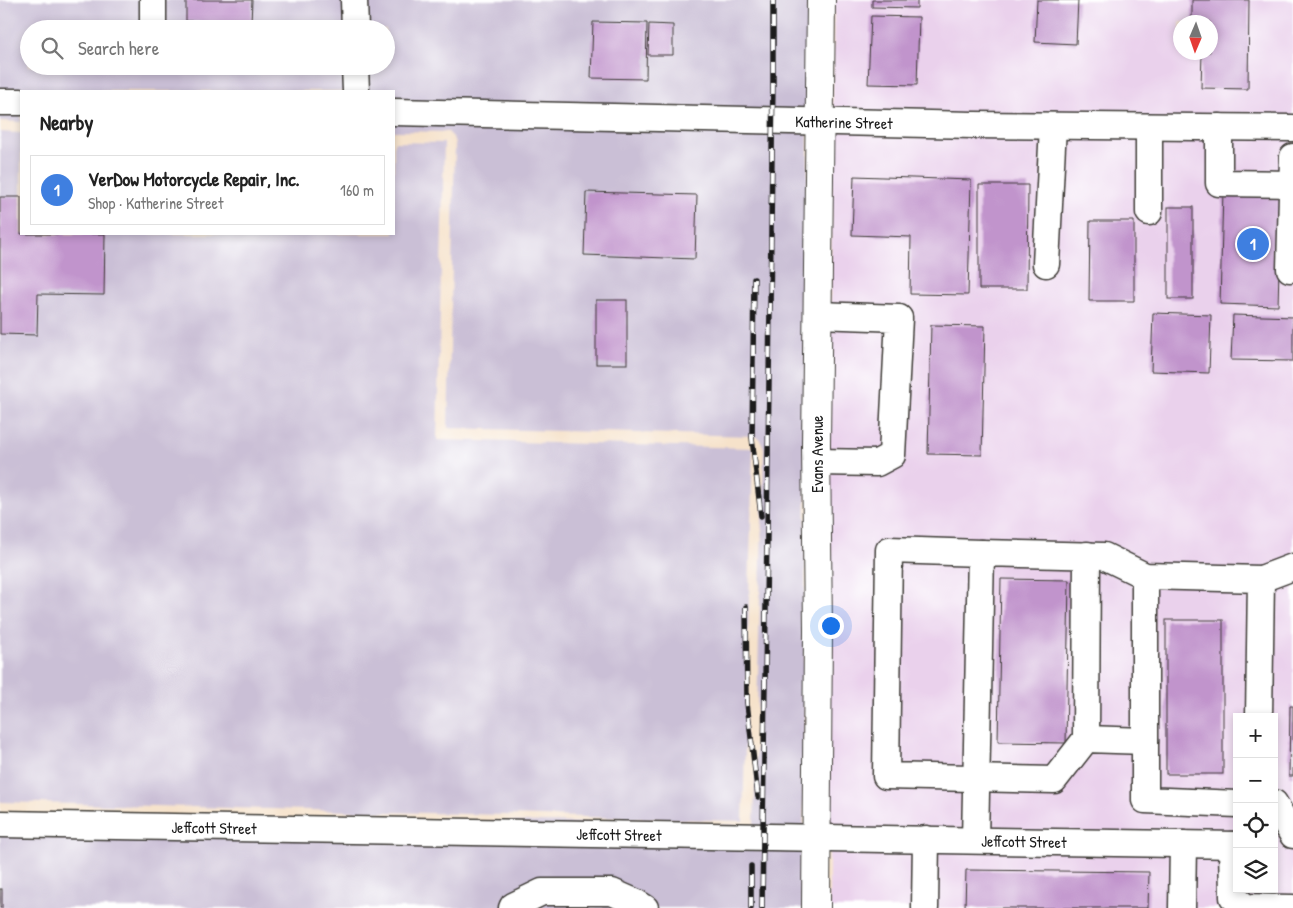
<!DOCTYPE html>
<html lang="en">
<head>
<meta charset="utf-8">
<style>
	:root { --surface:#fff; --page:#f2f2f2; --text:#222; --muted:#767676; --line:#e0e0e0; --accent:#7c3aed }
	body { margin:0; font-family:"Patrick Hand",sans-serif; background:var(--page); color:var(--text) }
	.controls { position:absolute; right:15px; bottom:15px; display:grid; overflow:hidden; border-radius:0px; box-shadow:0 2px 8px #0003 }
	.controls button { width:45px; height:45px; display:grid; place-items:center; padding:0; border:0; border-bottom:1px solid var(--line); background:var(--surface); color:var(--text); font:25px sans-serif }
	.compass { position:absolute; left:1173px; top:15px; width:45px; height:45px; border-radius:50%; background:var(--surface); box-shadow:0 2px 8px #0003; rotate:182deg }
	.you { position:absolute; left:830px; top:625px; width:18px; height:18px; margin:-12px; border:4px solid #fff; border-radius:50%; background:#1a73e8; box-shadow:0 0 0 8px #1a73e833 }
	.badge { display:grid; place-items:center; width:32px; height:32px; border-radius:50%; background:var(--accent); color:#fff; font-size:16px; font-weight:700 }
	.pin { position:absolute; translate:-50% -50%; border:2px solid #fff; box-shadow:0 1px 5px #0006 }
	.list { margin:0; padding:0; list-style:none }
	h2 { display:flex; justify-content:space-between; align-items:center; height:65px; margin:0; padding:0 20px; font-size:21px }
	h2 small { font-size:16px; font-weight:400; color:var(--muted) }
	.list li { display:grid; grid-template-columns:32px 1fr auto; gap:15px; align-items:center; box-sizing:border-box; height:70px; margin:0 10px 10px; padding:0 10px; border:1px solid var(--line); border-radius:0px }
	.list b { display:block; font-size:19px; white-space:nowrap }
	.list p { margin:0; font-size:16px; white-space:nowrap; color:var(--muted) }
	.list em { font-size:16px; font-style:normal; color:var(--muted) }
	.icon { flex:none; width:28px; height:28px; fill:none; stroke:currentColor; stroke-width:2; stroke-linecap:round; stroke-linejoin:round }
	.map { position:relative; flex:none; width:1293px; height:908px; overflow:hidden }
	.search { position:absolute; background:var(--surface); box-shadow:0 2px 8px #0003; left:20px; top:20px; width:375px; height:55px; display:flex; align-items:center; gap:12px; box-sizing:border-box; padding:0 18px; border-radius:28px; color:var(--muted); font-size:19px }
	.panel { position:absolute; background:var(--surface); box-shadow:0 2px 8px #0003; left:20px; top:90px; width:375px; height:145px; border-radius:0px }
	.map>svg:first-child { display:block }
</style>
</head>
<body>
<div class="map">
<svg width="1293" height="908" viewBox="0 0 1293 908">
	<rect width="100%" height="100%" fill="#fff"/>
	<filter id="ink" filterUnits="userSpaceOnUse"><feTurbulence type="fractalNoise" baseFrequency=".02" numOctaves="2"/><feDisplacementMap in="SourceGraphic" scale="10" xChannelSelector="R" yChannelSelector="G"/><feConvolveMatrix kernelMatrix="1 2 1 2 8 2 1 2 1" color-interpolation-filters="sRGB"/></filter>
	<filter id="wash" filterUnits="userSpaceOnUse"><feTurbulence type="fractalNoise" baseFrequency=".0096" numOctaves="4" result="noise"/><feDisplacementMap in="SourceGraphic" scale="20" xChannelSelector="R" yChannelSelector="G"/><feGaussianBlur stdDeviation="1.12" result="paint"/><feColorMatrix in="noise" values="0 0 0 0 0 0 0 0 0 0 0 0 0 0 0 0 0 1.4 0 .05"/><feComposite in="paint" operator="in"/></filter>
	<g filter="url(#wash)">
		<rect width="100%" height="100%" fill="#f6e2ca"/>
		<!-- built -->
		<path fill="#ead1ec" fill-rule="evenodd" d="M834,0H1293V908H829V445ZM1180,22H1210V52H1180ZM1237,717H1274V889H1237Z"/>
		<!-- industrial -->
		<g fill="#cabfd6" fill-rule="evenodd">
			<path d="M0,0H809L803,908H0V815L754,825L764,448L759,438L753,436L448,428L455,144L453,137L448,132L394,131V91H21V122L0,121ZM29,29H386V66H29Z"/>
			<polygon points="0,132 21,133 21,234 394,234 394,142 444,143 437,440 753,448 743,821 0,802"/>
		</g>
		<g id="blocks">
			<!-- building -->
			<g fill="#c194cc">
				<polygon points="186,0 252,0 251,23 186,21"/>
				<polygon points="872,0 917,0 917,8 872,7"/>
				<polygon points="1037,0 1078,0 1076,44 1035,42"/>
				<polygon points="1192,0 1249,0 1248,89 1201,88 1202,52 1210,52 1210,22 1192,22"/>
				<polygon points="871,16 919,17 917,85 868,84"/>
				<polygon points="593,22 647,23 646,79 591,78"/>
				<polygon points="649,24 673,25 673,55 648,55"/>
				<polygon points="854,176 971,180 968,295 910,294 911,237 852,235"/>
				<polygon points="979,185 1028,185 1027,289 979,289"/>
				<polygon points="1223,191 1281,193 1278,306 1220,304"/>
				<polygon points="586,192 697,195 695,259 584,255"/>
				<polygon points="0,197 21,197 21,234 105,234 104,295 38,294 37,335 0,334"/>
				<rect x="1168" y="207" width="25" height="92"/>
				<polygon points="1090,221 1134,221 1134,301 1089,301"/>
				<rect x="596" y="300" width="31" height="64"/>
				<polygon points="1153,313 1211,315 1209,373 1151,371"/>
				<polygon points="1233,315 1293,317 1293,361 1231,360"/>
				<polygon points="931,325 985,326 982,455 928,454"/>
				<polygon points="1001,579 1069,580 1066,743 998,742"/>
				<rect x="1166" y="620" width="57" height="154"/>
				<polygon points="1290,706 1293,706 1293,776 1289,776"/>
				<polygon points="966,870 1149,872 1148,908 965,908"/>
				<rect x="0" y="889" width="2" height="19"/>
			</g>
		</g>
	</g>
	<g filter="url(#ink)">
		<use href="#blocks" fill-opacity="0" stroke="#3d3a36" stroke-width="1"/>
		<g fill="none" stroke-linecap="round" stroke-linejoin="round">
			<defs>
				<g id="minor">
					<polyline points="153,0 153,29"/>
					<polyline points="354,0 355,29"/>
					<polyline points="355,66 356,91"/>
					<polyline points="0,102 21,102"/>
					<path id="s1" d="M394,112L973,125L1293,128"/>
					<polyline points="1219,127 1219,183 1292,184"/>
					<polyline points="1149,212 1149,127"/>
					<polyline points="1046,264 1053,126"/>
					<polyline points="1290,269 1293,157"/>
					<polyline points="817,462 877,463 892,455 899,318 818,315"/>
					<polyline points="981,553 889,550 886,776 1054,780 1086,739 1145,741"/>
					<polyline points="1145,576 1145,800 1237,804"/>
					<polyline points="1261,579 1293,567"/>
					<polyline points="1086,739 1087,555"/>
					<polyline points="1274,803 1293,835"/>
					<path id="s2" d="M0,824L1237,845"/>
					<polyline points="975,840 981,553 1104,556 1145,576 1261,579 1259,717"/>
					<polyline points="1232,845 1233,897 1246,907 1293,908"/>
					<polyline points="512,908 513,906 542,892 612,892 637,903 645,908"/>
					<polyline points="925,908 926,839"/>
					<polyline points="1182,908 1183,844"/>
				</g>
				<polyline id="major" points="816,908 818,630 816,445 821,0"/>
			</defs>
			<!-- minor casing -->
			<use href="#minor" stroke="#3d3a36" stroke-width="29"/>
			<!-- major casing -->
			<use href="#major" stroke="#3d3a36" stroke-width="30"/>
			<!-- minor -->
			<use href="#minor" stroke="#fff" stroke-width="26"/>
			<!-- major -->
			<use href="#major" stroke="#fff" stroke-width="28"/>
			<defs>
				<g id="rail">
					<polyline points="754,279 752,438 761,516"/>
					<polyline points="746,607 747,703 758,797"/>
					<polyline points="751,908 751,866"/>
					<polyline points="762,908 773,80 773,0"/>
				</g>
			</defs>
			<!-- rail casing -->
			<use href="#rail" stroke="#1c1c1c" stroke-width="5.5"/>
			<!-- rail -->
			<use href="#rail" stroke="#fff" stroke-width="4" stroke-dasharray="11" stroke-linecap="butt"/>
		</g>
	</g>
	<g text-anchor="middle" stroke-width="4" stroke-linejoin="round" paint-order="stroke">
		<!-- street labels -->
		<g font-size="16" fill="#1c1c1c" stroke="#fff">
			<text dy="6" stroke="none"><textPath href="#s1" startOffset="450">Katherine Street</textPath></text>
			<text transform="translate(817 454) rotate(-90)" y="6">Evans Avenue</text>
			<text dy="6" stroke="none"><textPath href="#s2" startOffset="214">Jeffcott Street</textPath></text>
			<text dy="6" stroke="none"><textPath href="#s2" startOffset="619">Jeffcott Street</textPath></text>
			<text dy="6" stroke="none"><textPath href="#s2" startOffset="1024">Jeffcott Street</textPath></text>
		</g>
	</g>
</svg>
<div class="controls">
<button>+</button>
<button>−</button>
<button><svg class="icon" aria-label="locate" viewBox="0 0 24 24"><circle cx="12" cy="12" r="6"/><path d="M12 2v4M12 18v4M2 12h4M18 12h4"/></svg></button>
<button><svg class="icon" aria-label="layers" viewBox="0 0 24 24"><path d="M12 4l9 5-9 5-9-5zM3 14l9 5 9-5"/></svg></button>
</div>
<svg class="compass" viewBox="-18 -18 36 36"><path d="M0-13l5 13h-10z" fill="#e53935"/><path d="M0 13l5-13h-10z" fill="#767676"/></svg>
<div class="you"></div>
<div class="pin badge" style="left:1253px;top:244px;background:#3f7fe0">1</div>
<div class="search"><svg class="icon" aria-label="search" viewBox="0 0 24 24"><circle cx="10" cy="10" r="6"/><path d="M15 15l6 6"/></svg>Search here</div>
<section class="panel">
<h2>Nearby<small></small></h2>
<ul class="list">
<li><span class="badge" style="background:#3f7fe0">1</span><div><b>VerDow Motorcycle Repair, Inc.</b><p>Shop · Katherine Street</p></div><em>160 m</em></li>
</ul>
</section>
</div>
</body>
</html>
